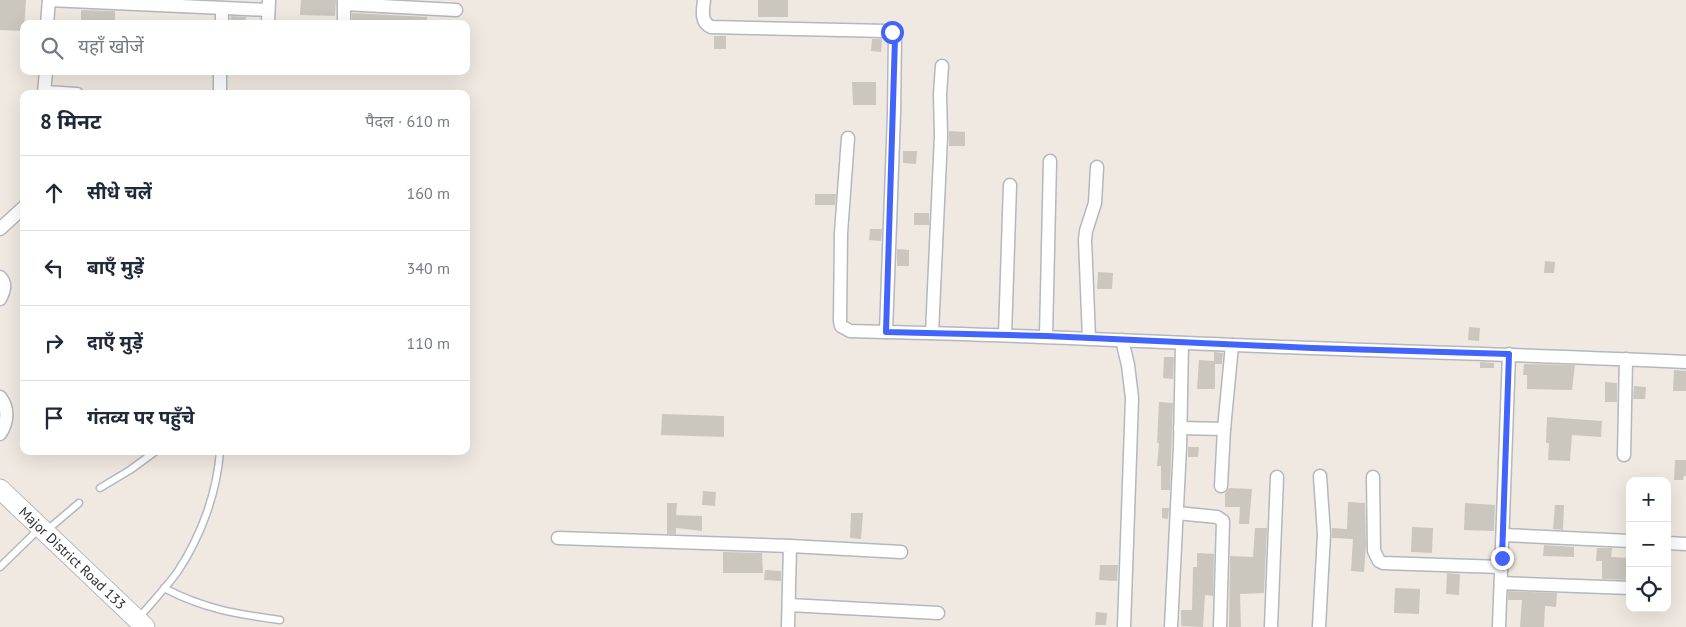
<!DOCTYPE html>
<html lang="hi">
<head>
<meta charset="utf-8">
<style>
	:root { --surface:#fff; --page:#f6f6f7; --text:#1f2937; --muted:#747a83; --line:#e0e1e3 }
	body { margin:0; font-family:"PT Sans","Noto Sans Devanagari",sans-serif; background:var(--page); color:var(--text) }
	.controls { position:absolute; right:15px; bottom:15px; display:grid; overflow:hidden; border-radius:10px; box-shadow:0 5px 20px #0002 }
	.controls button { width:45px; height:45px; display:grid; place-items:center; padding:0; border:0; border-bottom:1px solid var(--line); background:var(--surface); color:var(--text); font:25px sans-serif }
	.stop { position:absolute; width:15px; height:15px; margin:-11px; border:4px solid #4264fb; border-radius:50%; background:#fff }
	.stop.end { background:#4264fb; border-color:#fff; box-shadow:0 1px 5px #0008 }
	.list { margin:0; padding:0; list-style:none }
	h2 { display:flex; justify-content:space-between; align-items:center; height:65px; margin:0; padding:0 20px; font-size:21px }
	h2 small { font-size:16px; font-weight:400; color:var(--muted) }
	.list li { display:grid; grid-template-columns:32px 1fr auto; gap:15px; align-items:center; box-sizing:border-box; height:75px; padding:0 20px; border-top:1px solid var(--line) }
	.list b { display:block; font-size:19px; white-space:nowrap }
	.list em { font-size:16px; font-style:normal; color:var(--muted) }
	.icon { flex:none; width:28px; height:28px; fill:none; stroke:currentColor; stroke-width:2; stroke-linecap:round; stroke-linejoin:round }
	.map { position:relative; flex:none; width:1686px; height:627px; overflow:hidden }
	.search { position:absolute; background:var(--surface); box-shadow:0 5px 20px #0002; left:20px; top:20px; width:450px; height:55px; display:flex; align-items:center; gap:12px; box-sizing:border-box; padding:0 18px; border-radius:10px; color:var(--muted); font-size:19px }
	.panel { position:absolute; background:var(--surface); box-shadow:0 5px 20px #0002; left:20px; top:90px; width:450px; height:365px; border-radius:10px }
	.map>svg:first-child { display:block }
</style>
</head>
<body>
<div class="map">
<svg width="1686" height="627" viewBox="0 0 1686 627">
	<rect width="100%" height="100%" fill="#efe9e1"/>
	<!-- building -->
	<g fill="#cbc7bf">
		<polygon points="0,0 26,0 24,31 0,30"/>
		<polygon points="301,0 336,0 335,16 300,15"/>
		<rect x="758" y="0" width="30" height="17"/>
		<polygon points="81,10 115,11 115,21 100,21 100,23 81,22"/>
		<polygon points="352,13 427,17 427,24 352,24"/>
		<polygon points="231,16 246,17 245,24 230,24"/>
		<rect x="714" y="36" width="12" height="13"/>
		<polygon points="872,39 882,39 881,52 871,51"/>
		<polygon points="852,82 876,82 876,105 853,105"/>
		<polygon points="949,131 965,132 965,146 949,146"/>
		<polygon points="903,151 917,151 916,164 903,163"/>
		<polygon points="815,194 836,194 835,205 815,205"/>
		<rect x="914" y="213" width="15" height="12"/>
		<polygon points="870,229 882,229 881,241 869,240"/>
		<polygon points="897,249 909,250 909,266 897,266"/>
		<polygon points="1545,261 1555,262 1554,273 1544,273"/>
		<polygon points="1098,272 1113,273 1112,289 1097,289"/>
		<polygon points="1469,327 1480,328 1479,341 1468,340"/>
		<polygon points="1214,352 1223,353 1222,364 1215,364 1215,389 1197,389 1199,360 1214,361"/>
		<polygon points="1164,357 1174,357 1173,379 1163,378"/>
		<polygon points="1480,362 1494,363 1494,368 1480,368"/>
		<polygon points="1524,364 1575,365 1572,390 1527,389 1527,375 1523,375"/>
		<polygon points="1674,370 1686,371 1686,391 1673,391"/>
		<polygon points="1605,382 1617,383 1617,402 1605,402"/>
		<polygon points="1634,386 1646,387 1645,399 1633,399"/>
		<polygon points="1159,402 1173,403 1170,490 1161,490 1161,466 1157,466 1159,443 1157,443"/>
		<polygon points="662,414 724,416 724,437 661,435"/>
		<polygon points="1547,417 1602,421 1601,437 1572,435 1570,461 1548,460 1549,443 1546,443"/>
		<polygon points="1188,447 1199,447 1198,457 1188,457"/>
		<polygon points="1675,460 1686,460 1686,476 1684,476 1683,480 1674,480"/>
		<polygon points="1229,488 1252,489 1249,524 1239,524 1240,507 1225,507 1225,493"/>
		<polygon points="703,491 716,492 715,506 702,505"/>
		<polygon points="1348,502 1365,503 1366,545 1364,572 1351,571 1353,539 1332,538 1332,528 1347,529"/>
		<polygon points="667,503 677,503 676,515 702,516 702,531 676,528 676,534 667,534"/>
		<polygon points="1465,503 1495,505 1494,531 1464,530"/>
		<polygon points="1555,505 1564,505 1563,530 1553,529"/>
		<polygon points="1162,508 1169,508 1168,519 1162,518"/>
		<polygon points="851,513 863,513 861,539 850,538"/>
		<polygon points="1412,527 1433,528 1432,553 1411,552"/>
		<polygon points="1255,528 1267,528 1264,593 1240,594 1241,627 1229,627 1230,556 1253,557"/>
		<polygon points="1544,545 1574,547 1574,557 1543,556"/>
		<polygon points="1597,548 1612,548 1611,557 1630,558 1629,580 1602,579 1602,561 1596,561"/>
		<polygon points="723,552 762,553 763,573 723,573"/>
		<polygon points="1197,553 1214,554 1213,596 1205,595 1203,627 1181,626 1181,610 1192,610 1193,567 1197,567"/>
		<polygon points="1100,565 1118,565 1117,581 1099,580"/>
		<polygon points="765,570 781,571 781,581 764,580"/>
		<polygon points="1447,573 1460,574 1459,595 1446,594"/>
		<polygon points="1395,588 1420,589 1419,614 1394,613"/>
		<polygon points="1508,591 1557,593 1556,607 1545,606 1544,627 1520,627 1522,600 1508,600"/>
		<polygon points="1096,612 1107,613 1106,625 1095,625"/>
	</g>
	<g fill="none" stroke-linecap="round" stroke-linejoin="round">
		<defs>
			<g id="service">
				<polyline points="100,488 130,470 156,451"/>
				<polyline points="46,531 79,503"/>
				<polyline points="0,567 40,528"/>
				<path d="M164,588C204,609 236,614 280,620"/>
				<path d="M138,619C151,603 166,588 178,571C201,536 217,493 220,451"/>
			</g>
			<g id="minor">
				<polyline points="49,0 268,10"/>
				<path d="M704,0C703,10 700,22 711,27L887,31L895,35L894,114L886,332C1028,335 1170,343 1312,348C1437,353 1561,356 1686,362"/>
				<polyline points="344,4 456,10"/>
				<polyline points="47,24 49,0"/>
				<polyline points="222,24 222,8"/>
				<polyline points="268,24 269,0"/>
				<polyline points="344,24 344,0"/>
				<polyline points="44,92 77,94"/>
				<polyline points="44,94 46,71"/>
				<polyline points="220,94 220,71"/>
				<polyline points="848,138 841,233 840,321 841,326 850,331 886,332"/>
				<polyline points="0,229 24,207"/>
				<path d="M0,277C7,284 4,291 0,299"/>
				<polyline points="932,333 941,136 940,94 942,66"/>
				<polyline points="1005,335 1010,185"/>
				<polyline points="1046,336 1050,161"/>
				<polyline points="1089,338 1085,240 1086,231 1095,203 1097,167"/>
				<polyline points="1122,340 1128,365 1132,398 1124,627"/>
				<path d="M0,397C9,408 8,422 0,434"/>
				<polyline points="1180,428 1224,429"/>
				<polyline points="1624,455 1626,359"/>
				<polyline points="1373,477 1374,551 1379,561 1383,563 1501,567"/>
				<polyline points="1221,486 1224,429 1232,345"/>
				<polyline points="1177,513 1217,517 1223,521 1220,627"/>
				<polyline points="1503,535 1630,541"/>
				<polyline points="558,538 790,546 788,627"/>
				<polyline points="1667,543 1686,544"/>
				<polyline points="790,546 901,552"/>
				<polyline points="1501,583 1630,588"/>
				<polyline points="789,605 938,613"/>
				<polyline points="1171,627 1180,447 1182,343"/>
				<polyline points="1271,627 1277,477"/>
				<polyline points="1319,627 1324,534 1320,476"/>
				<polyline points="1499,627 1509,354"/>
			</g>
			<g id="secondary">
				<path id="s1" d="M0,489L145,627"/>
			</g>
		</defs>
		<!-- service casing -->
		<use href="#service" stroke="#b4b7c1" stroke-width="9"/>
		<!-- minor casing -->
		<use href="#minor" stroke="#b4b7c1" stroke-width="15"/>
		<!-- secondary casing -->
		<use href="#secondary" stroke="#b4b7c1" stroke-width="21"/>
		<!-- service -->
		<use href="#service" stroke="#fff" stroke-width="6"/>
		<!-- minor -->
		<use href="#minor" stroke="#fff" stroke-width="12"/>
		<!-- secondary -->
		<use href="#secondary" stroke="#fff" stroke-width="19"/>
	</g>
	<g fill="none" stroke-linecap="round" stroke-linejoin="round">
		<!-- route -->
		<polyline stroke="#4264fb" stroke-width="6" points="892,32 895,38 886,332 1046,336 1312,348 1509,354 1502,558"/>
	</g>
	<g text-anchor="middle" stroke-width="4.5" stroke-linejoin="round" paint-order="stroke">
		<!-- street labels -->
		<g font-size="14" fill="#2e2e2e" stroke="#fff">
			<text dy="5" stroke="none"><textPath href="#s1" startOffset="100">Major District Road 133</textPath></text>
		</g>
	</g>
</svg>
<div class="controls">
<button>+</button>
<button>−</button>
<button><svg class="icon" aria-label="locate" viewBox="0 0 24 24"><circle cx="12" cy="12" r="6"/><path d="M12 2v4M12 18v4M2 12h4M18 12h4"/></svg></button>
</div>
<div class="stop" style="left:892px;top:32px"></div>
<div class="stop end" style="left:1502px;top:558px"></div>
<div class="search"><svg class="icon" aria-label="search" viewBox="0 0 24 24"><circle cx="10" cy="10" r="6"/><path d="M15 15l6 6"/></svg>यहाँ खोजें</div>
<section class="panel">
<h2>8 मिनट<small>पैदल · 610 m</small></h2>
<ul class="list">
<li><svg class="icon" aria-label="ahead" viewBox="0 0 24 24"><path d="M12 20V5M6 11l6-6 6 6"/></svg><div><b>सीधे चलें</b></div><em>160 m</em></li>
<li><svg class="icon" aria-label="left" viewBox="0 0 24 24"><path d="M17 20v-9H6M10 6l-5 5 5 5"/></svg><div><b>बाएँ मुड़ें</b></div><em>340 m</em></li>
<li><svg class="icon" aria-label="right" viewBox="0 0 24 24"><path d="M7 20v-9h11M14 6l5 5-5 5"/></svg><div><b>दाएँ मुड़ें</b></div><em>110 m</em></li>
<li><svg class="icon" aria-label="arrive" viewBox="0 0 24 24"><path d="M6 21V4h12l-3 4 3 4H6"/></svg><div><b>गंतव्य पर पहुँचे</b></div></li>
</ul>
</section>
</div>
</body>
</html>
